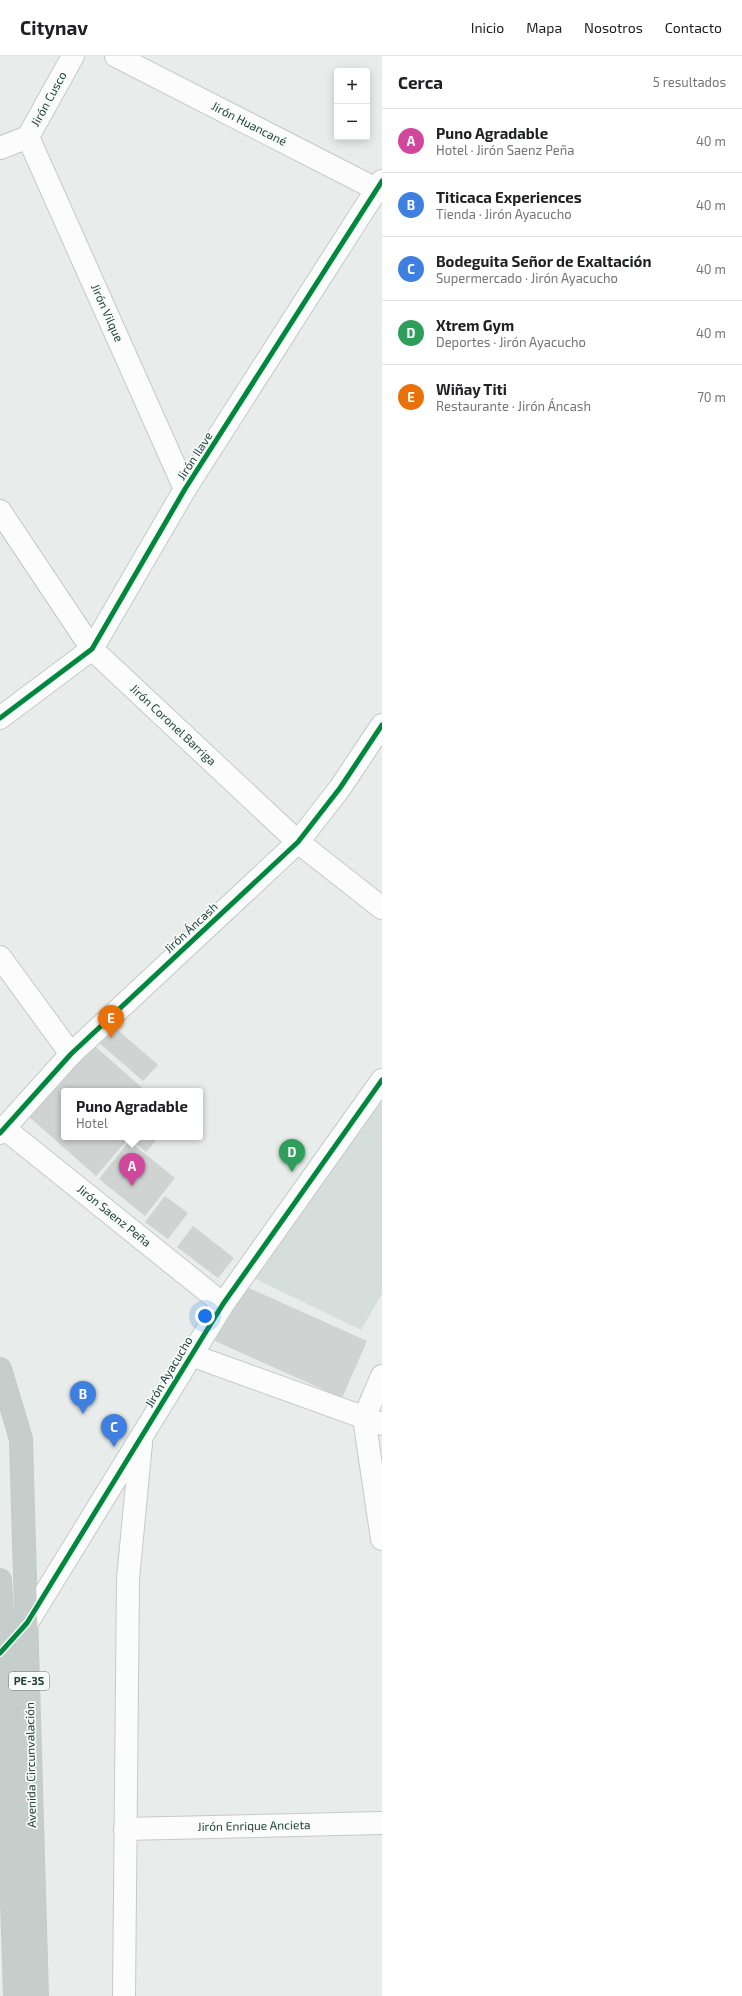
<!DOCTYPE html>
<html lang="es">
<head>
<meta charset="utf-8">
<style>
	:root { --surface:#fff; --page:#f6f6f6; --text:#202124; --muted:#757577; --line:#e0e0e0; --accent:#697e78 }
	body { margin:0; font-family:"Exo 2",sans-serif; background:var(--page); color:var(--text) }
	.controls { position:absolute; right:12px; top:12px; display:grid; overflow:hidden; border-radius:4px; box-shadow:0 2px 10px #0003 }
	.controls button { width:36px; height:36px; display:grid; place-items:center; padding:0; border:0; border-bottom:1px solid var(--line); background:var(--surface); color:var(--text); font:20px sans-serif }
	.you { position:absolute; left:205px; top:1260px; width:14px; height:14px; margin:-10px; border:3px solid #fff; border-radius:50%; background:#1a73e8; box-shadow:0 0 0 6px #1a73e833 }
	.badge { display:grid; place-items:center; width:26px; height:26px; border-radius:50%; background:var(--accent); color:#fff; font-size:13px; font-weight:700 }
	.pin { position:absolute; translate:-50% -33px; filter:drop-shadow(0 1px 2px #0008) }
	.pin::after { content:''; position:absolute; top:21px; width:14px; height:12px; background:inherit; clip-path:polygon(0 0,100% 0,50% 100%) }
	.popup { position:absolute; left:61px; top:1032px; width:142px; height:52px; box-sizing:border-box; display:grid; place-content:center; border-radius:4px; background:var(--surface); filter:drop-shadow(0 1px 3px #0005); font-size:13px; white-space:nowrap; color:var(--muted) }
	.popup b { font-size:15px; color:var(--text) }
	.popup::after { content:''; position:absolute; left:50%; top:100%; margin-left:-8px; border:8px solid transparent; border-top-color:var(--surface) }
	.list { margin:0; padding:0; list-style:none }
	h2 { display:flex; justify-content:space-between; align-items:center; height:52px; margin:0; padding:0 16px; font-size:17px }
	h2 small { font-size:13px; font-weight:400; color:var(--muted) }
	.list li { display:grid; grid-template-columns:26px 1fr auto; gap:12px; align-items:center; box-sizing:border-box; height:64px; padding:0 16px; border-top:1px solid var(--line) }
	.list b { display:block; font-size:15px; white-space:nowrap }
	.list p { margin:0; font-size:13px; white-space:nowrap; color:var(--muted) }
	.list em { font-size:13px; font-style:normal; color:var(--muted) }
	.map { position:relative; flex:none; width:382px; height:1940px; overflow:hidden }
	header { display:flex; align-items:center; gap:24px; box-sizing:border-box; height:56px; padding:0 20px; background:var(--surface); border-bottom:1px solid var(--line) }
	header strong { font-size:19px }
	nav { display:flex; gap:22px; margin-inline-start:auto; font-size:14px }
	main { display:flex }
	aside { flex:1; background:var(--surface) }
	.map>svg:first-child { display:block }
</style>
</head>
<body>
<header>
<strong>Citynav</strong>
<nav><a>Inicio</a><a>Mapa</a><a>Nosotros</a><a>Contacto</a></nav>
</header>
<main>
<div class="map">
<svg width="382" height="1940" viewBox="0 0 382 1940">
	<rect width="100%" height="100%" fill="#e8edeb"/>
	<!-- built -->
	<polygon fill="#d6dedb" points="382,1020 382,1238 361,1274 245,1218"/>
	<!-- building -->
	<g fill="#cfd4d2">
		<polygon points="111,968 158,1009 143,1025 97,985"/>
		<polygon points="90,986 146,1035 64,1035 64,1081 159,1081 146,1096 129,1082 96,1120 27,1059"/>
		<polygon points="129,1085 175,1122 145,1160 99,1123"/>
		<polygon points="165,1140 188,1157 168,1183 145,1166"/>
		<polygon points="193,1170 234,1202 218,1222 177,1191"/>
		<polygon points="240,1228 367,1285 342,1342 215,1285"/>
	</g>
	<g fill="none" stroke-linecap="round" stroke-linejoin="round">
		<defs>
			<g id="minor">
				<polyline points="116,0 382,136"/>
				<polyline points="28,81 185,433"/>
				<polyline points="0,92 28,81 73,0"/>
				<polyline points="0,455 92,593 298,786 382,852"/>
				<polyline points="0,662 92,593 185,433 382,125"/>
				<polyline points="0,901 71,998"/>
				<polyline points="4,1072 223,1248"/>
				<polyline points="0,1077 71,998 298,786 340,732 382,669"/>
				<polyline points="191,1299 382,1368"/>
				<polyline points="382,1320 364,1362 382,1483"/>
				<polyline points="27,1567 223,1248 382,1024"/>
				<polyline points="125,1773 382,1767"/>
				<polyline points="124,1940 128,1523 141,1387"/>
			</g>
			<g id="trunk">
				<polyline points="0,1313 21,1383 37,1940"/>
				<polyline points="0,1524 4,1594 15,1940"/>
			</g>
		</defs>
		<!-- minor casing -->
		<use href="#minor" stroke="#c5cac8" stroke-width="24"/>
		<!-- trunk casing -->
		<use href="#trunk" stroke="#c3ccc9" stroke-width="24"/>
		<!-- minor -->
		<use href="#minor" stroke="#fcfcfc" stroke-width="22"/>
		<!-- trunk -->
		<use href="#trunk" stroke="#c6cecc" stroke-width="22"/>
		<defs>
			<g id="cycleway">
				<polyline points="0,662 92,593 185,433 382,125"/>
				<polyline points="0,1077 71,998 298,786 340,732 382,669"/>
				<polyline points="0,1597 27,1567 223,1248 382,1024"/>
			</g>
		</defs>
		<!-- cycleway casing -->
		<use href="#cycleway" stroke="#f7fbf9" stroke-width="8"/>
		<!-- cycleway -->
		<use href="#cycleway" stroke="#00873e" stroke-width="5"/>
	</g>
	<g text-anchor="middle" stroke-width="3.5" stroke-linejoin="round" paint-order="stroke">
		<!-- shield labels -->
		<rect fill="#f7fbf9" stroke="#637a73" stroke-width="1" x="9" y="1616" width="40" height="18" rx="3"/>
		<g font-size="11" font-weight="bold" fill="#24423a">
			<text x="29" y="1629">PE-3S</text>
		</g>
		<!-- street labels -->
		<g font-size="12" fill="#24423a" stroke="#f7fbf9">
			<text transform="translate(49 43) rotate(-61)" y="4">Jirón Cusco</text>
			<text transform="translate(249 68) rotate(27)" y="4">Jirón Huancané</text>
			<text transform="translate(107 257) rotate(66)" y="4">Jirón Vilque</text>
			<text transform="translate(195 400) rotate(-57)" y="4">Jirón Ilave</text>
			<text transform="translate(173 669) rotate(43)" y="4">Jirón Coronel Barriga</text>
			<text transform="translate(191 872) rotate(-43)" y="4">Jirón Áncash</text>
			<text transform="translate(114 1160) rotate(39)" y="4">Jirón Saenz Peña</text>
			<text transform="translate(169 1316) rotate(-59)" y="4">Jirón Ayacucho</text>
			<text transform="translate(31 1709) rotate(-91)" y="4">Avenida Circunvalación</text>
			<text transform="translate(254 1770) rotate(-1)" y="4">Jirón Enrique Ancieta</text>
		</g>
	</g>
</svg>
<div class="controls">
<button>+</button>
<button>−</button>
</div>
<div class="you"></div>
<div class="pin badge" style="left:132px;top:1130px;background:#d1479c">A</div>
<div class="popup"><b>Puno Agradable</b>Hotel</div>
<div class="pin badge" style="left:83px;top:1358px;background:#3f7fe0">B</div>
<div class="pin badge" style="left:114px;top:1391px;background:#3f7fe0">C</div>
<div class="pin badge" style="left:292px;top:1116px;background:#2e9e5b">D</div>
<div class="pin badge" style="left:111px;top:982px;background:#e8710a">E</div>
</div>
<aside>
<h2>Cerca<small>5 resultados</small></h2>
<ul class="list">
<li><span class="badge" style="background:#d1479c">A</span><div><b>Puno Agradable</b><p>Hotel · Jirón Saenz Peña</p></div><em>40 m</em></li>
<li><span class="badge" style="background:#3f7fe0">B</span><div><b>Titicaca Experiences</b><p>Tienda · Jirón Ayacucho</p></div><em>40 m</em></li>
<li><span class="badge" style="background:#3f7fe0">C</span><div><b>Bodeguita Señor de Exaltación</b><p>Supermercado · Jirón Ayacucho</p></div><em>40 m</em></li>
<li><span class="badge" style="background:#2e9e5b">D</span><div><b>Xtrem Gym</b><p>Deportes · Jirón Ayacucho</p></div><em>40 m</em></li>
<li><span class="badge" style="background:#e8710a">E</span><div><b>Wiñay Titi</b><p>Restaurante · Jirón Áncash</p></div><em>70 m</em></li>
</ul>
</aside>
</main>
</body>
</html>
